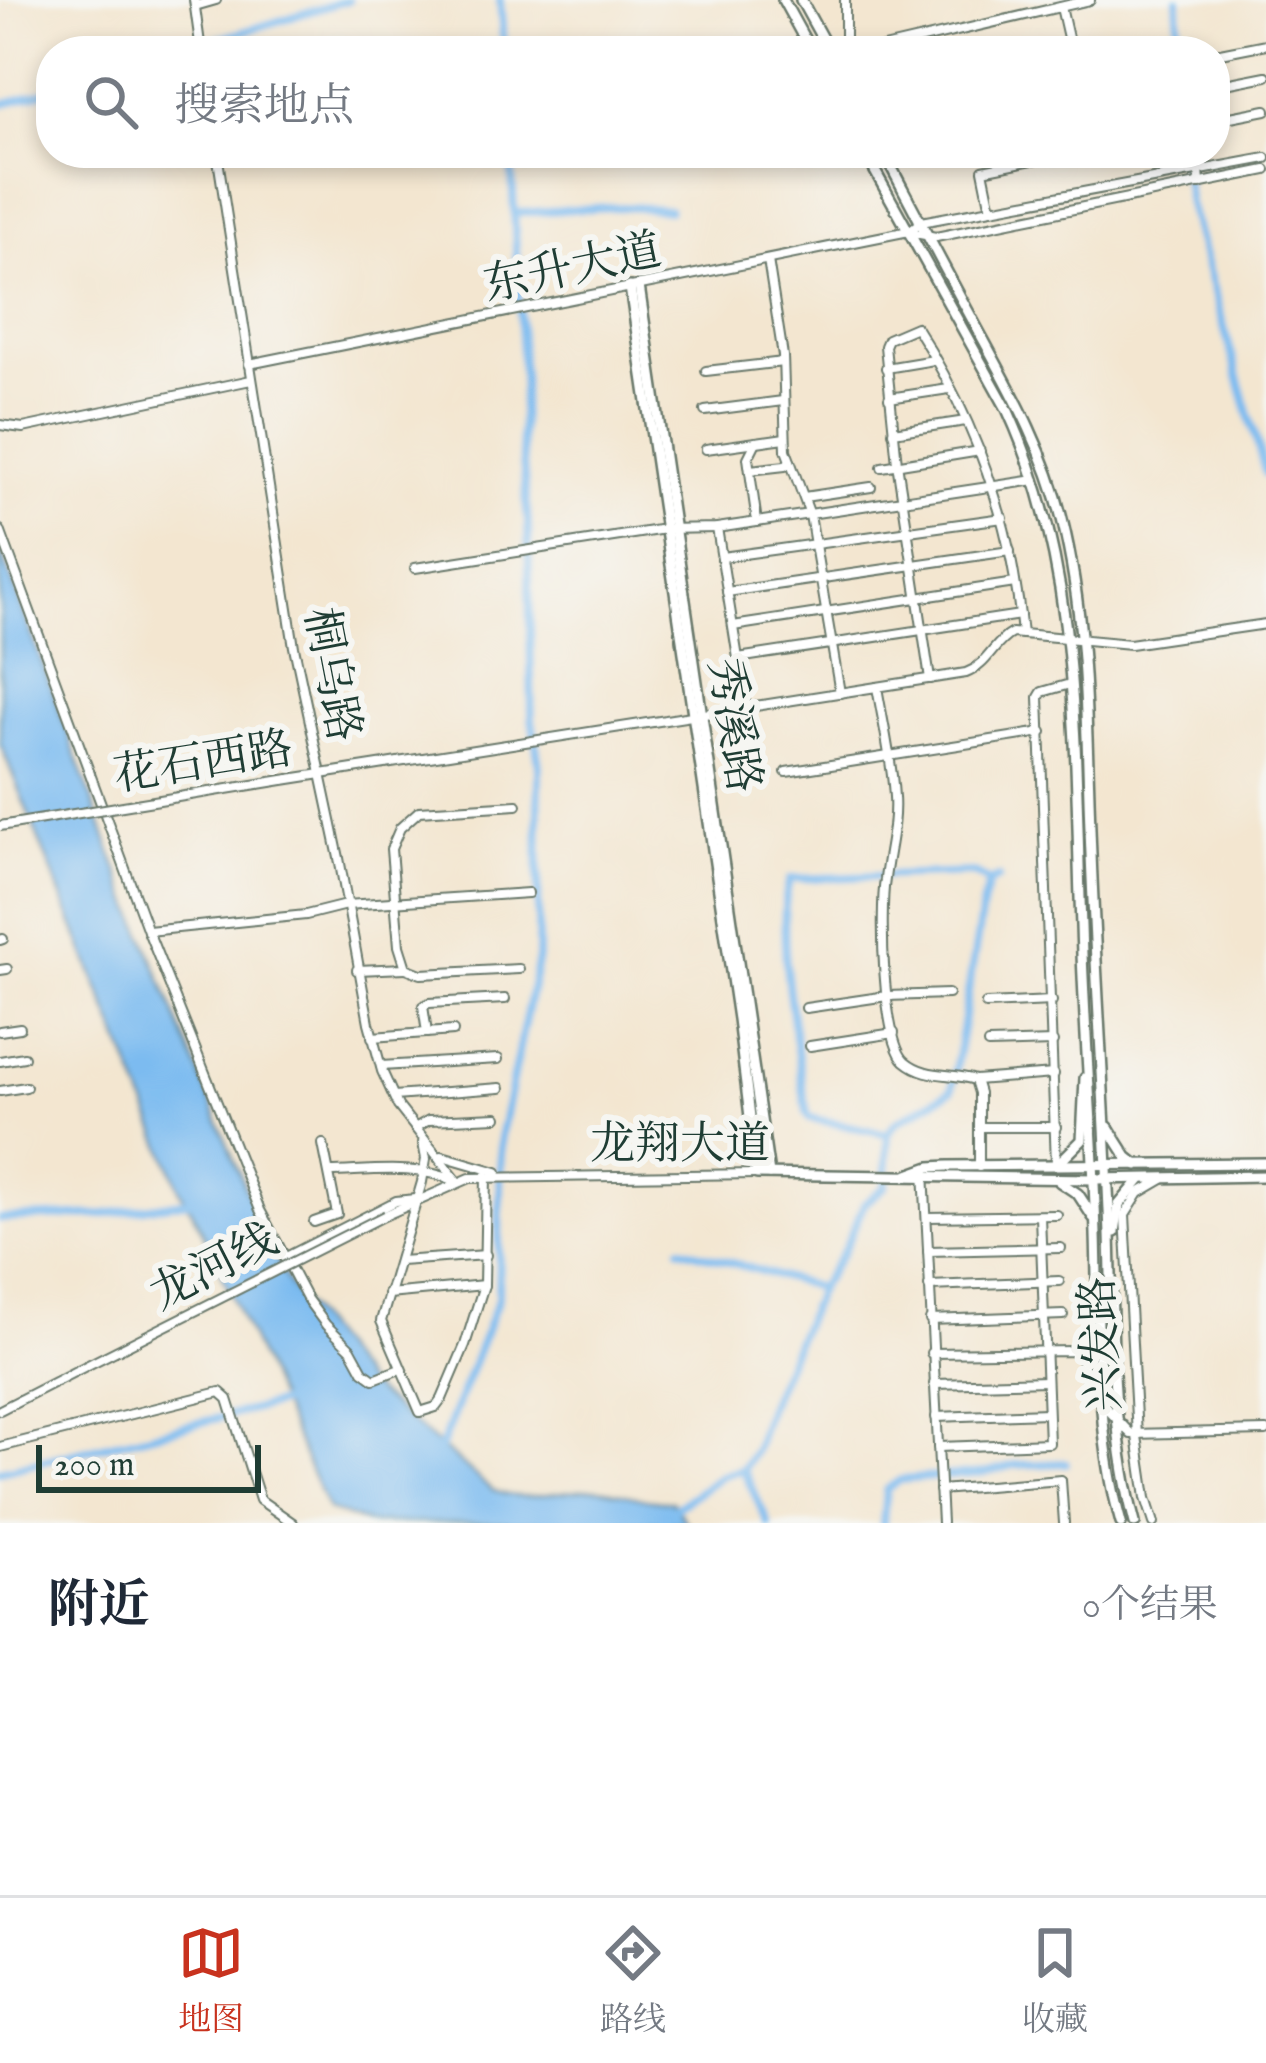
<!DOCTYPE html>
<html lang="zh">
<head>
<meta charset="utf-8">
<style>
	:root { --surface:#fff; --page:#f6f6f7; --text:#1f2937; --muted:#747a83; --line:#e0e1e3; --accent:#c8321e }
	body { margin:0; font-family:"IM FELL English","Noto Serif SC",serif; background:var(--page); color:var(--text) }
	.scale { position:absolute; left:36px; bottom:30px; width:225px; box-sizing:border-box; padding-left:12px; border:6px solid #1f3d34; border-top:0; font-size:33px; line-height:42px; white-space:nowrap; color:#1f3d34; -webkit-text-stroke:9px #f6f6f2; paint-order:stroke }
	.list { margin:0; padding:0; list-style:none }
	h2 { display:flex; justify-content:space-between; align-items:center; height:156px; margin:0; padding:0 48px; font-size:51px }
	h2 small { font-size:39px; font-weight:400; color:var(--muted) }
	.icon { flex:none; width:66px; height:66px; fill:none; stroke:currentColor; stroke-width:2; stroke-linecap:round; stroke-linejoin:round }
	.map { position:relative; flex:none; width:1266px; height:1523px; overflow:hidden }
	.search { position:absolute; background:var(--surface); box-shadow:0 6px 18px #0003; left:36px; right:36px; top:36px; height:132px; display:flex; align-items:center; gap:30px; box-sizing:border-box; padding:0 42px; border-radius:48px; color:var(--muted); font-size:45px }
	.sheet { height:372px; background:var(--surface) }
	nav { display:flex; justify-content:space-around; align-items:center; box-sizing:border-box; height:168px; border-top:3px solid var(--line); background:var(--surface); font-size:33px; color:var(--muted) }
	nav a { display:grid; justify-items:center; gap:6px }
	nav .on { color:var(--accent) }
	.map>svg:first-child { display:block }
</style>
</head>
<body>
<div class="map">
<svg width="1266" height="1523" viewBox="0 0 1266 1523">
	<rect width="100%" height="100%" fill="#f6f6f2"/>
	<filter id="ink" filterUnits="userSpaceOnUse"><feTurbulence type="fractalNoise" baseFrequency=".00833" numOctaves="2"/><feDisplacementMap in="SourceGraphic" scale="24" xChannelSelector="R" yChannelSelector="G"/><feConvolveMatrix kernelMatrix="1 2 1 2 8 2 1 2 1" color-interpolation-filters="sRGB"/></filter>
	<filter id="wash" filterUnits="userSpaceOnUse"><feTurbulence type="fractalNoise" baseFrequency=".004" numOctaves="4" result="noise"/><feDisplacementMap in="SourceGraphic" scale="48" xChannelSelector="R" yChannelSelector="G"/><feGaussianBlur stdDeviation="2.7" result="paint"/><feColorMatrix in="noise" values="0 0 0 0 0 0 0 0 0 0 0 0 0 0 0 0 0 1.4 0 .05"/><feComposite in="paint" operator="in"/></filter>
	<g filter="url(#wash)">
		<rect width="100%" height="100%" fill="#f3e6d0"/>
		<!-- water -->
		<path fill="#7bbbf0" stroke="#4d7c92" stroke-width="3" d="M0,548L124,887L267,1242L290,1286L366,1384L492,1490C523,1505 563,1488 596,1489C622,1490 646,1503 672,1501L687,1523H369L328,1510L201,1228L181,1192L0,743Z"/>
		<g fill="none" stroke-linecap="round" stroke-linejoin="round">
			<!-- canal -->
			<g stroke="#7bbbf0" stroke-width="8">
				<polyline points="500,0 504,51"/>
				<polyline points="1178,0 1179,51"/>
				<polyline points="179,51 348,0"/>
				<polyline points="0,105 51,90"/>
				<polyline points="1181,153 1189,204 1266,475"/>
				<path d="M514,213C567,211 617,203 669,210"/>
				<path d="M888,1134L810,1118L807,1113C799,1057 773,930 790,879L973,873L989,882"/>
				<polyline points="0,1219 100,1215 195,1200"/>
				<polyline points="680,1248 819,1288"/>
				<polyline points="438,1454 498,1299 501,1134 538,958 539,764 532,719 528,523 521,438 523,381 511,153"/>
				<polyline points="743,1469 768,1523"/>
				<polyline points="0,1471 289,1401"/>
				<polyline points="664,1523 678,1506 721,1476 743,1469 755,1450 767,1409 819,1288 843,1252 864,1204 886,1186 888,1134 895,1123 952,1090 983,902 989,882 998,878"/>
				<polyline points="883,1523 886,1490 900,1480 984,1473 1015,1465 1066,1463"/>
			</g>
		</g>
	</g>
	<g filter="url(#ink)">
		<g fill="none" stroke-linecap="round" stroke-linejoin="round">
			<defs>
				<g id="minor">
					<polyline points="194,0 201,51"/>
					<polyline points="195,6 216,0"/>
					<polyline points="1061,7 1071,51"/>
					<polyline points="845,51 845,0"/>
					<polyline points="871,51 1090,0"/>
					<polyline points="1215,54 1266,44"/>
					<polyline points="1215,86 1266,76"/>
					<polyline points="1215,120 1266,110"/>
					<polyline points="217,153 294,647 339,858 369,1023 382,1071 398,1106 457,1181"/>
					<polyline points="1198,153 1200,184"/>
					<polyline points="991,209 983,170 1068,153"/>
					<polyline points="909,232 936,237 1266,170"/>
					<polyline points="768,260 783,356 786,450 810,515 840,693"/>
					<polyline points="249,364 909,231 921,222 1266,158"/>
					<polyline points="886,368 934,360"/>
					<polyline points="706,371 783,362"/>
					<polyline points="889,398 949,389"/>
					<polyline points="705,411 783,401"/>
					<polyline points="0,425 23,428 251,380"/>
					<polyline points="893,432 966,421"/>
					<polyline points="756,442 748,458 757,522"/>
					<polyline points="706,449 785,438"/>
					<polyline points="882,467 980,451"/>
					<polyline points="750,470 785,466 790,461"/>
					<polyline points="804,497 871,487"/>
					<polyline points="717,528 746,708"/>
					<polyline points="0,530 148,931 260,1210 307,1299 326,1325 351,1349 363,1371 374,1379 400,1369"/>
					<polyline points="722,557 1003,518"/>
					<polyline points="415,568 665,529 717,528 1035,480"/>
					<polyline points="727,592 1010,551"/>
					<polyline points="733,626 1015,583"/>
					<polyline points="738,658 1020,615"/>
					<path d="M930,679L897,463L885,346L888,339L916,327C976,421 1012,523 1022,634"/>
					<path d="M877,687C883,723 892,760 894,797C896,825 888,852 885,879C880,911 882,1040 905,1061C926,1079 952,1072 975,1080L979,1093V1167"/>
					<polyline points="786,772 1042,732"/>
					<path d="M283,780L966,673C988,665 993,643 1012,633L1130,644L1266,624"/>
					<polyline points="517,805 419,811 400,828 391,849 399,946 406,968 421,974 519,969"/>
					<polyline points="148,931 306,915 346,905 528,893"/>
					<polyline points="0,940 3,939"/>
					<polyline points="0,970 7,969"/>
					<polyline points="357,970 406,968"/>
					<polyline points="986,1004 1052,1001"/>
					<polyline points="806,1008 887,996 948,994"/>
					<polyline points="0,1031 20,1028"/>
					<polyline points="427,1033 423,1006 429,1003 505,999"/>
					<polyline points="372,1037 453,1031"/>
					<polyline points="988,1044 1053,1042"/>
					<polyline points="810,1046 894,1033"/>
					<polyline points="0,1061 24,1057"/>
					<polyline points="381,1066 498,1059"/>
					<polyline points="975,1080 1054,1074"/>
					<polyline points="0,1091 26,1087"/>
					<polyline points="394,1096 500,1088"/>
					<polyline points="979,1127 1056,1127"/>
					<polyline points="415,1128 429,1120 497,1117"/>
					<polyline points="423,1143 426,1159 422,1182 381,1321 420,1412 436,1407 442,1399 465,1345 484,1285 486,1176"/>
					<polyline points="442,1156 497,1172"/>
					<polyline points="1056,1164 1039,697 1042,692 1070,684"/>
					<polyline points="924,1171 942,1523"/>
					<path d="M330,1172C371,1171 417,1164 456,1181"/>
					<polyline points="386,1215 470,1178 757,1174"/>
					<polyline points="927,1217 1057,1215"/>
					<polyline points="314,1222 337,1214 323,1144"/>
					<polyline points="928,1251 1061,1248"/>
					<polyline points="284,1258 396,1201 415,1199"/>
					<polyline points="400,1261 486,1255"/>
					<polyline points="929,1286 1059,1281"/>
					<polyline points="388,1294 484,1285"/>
					<polyline points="930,1320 1063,1315"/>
					<polyline points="931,1353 1073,1351 1081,1354 1089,1390 1131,1434 1266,1431"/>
					<polyline points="934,1384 1046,1381"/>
					<polyline points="0,1410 76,1371"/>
					<polyline points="936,1417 1047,1413"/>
					<polyline points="0,1447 220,1392 228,1399 260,1500 293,1523"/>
					<polyline points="938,1447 1049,1443 1040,1216"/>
					<polyline points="940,1490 1061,1480 1064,1523"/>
					<polyline points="1154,1523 1146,1498 1137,1436 1125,1215 1139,1193 1163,1179"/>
				</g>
				<g id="major">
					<polyline points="783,0 811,51"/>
					<polyline points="801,0 829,51"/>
					<path d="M865,153L1007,409C1082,571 1074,752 1081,926C1084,1029 1093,1131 1096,1234C1099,1330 1095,1430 1121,1523"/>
					<path d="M884,153C912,206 940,260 969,313C1005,380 1044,445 1062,519C1089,628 1086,743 1091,854C1096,981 1105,1107 1110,1234C1113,1330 1110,1430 1135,1523"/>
					<polyline points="639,286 769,1174"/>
					<polyline points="630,287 738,1019 757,1174 1095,1179 1266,1176"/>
					<polyline points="1108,1127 1127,1157 1137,1165"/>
					<polyline points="1058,1164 1082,1140 1085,1078"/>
					<polyline points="908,1175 930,1167 948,1166 1266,1163"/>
					<polyline points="1060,1182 1078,1194 1093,1217"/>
					<polyline points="1115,1232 1119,1205 1140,1180"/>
				</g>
			</defs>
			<!-- minor casing -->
			<use href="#minor" stroke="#69786b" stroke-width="12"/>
			<!-- major casing -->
			<use href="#major" stroke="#69786b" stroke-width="14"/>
			<!-- minor -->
			<use href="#minor" stroke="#fff" stroke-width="8"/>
			<!-- major -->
			<use href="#major" stroke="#fff" stroke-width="9"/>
			<defs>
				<g id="minor-bridge">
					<polyline points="0,826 283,780"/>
					<polyline points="76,1371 386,1215"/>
				</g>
			</defs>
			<!-- minor-bridge casing -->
			<use href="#minor-bridge" stroke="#69786b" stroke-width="12" stroke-linecap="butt"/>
			<!-- minor-bridge -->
			<use href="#minor-bridge" stroke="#fff" stroke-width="8"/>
		</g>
	</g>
	<g text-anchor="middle" stroke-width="12" stroke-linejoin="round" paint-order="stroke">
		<!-- street labels -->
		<g font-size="45" fill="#1f3d34" stroke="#f6f6f2">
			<text transform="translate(572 266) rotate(-12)" y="16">东升大道</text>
			<text transform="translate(334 674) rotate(79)" y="16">桐乌路</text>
			<text transform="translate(736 725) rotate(81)" y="16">秀溪路</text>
			<text transform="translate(203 760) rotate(-9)" y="16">花石西路</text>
			<text x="680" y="1158">龙翔大道</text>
			<text transform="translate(213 1265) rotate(-27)" y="16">龙河线</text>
			<text transform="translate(1099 1344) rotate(-93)" y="16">兴发路</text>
		</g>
	</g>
</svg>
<div class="scale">200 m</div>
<div class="search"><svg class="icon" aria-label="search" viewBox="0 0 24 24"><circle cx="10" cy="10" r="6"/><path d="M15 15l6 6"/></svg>搜索地点</div>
</div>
<section class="sheet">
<h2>附近<small>0个结果</small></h2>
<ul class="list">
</ul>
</section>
<nav>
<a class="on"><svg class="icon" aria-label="map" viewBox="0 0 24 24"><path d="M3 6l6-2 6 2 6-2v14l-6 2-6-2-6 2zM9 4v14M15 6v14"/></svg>地图</a>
<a><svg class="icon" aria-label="directions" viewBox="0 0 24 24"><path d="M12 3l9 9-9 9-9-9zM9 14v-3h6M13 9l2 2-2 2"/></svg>路线</a>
<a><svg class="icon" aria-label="saved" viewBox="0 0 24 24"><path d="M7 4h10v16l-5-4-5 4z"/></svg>收藏</a>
</nav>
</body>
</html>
